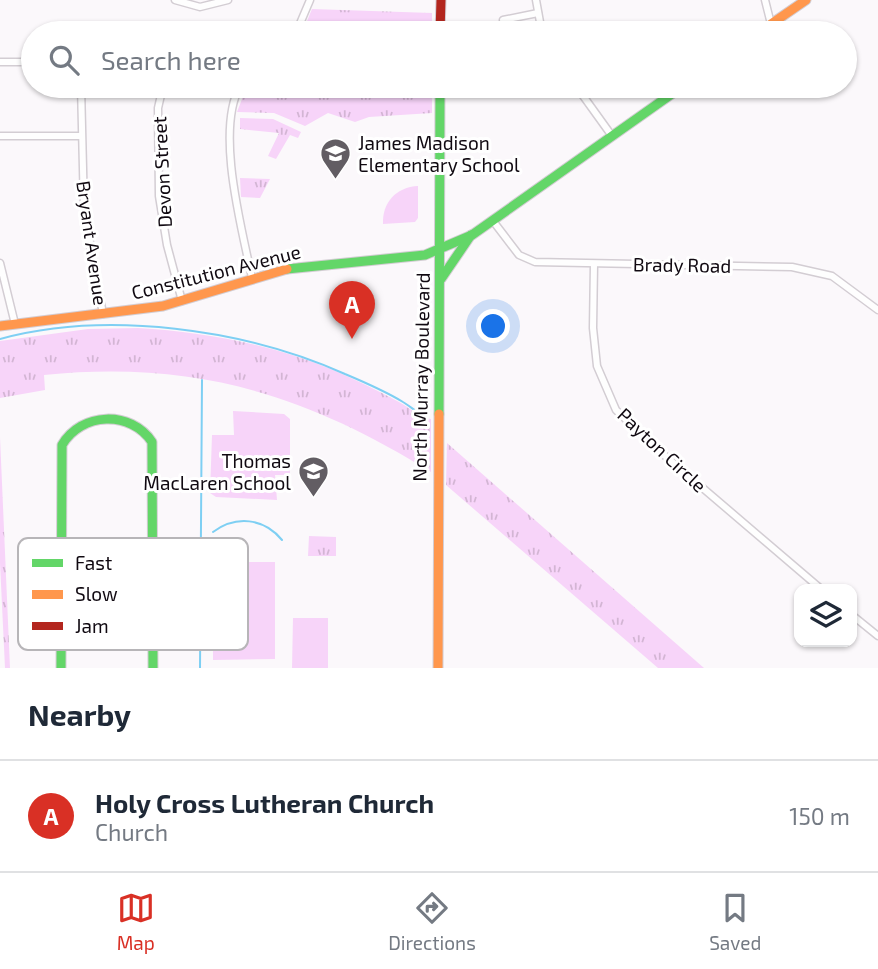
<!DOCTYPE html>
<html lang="en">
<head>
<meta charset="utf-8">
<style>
	:root { --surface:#fff; --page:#f2f2f3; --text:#1f2937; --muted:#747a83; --line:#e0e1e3; --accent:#d93025 }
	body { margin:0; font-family:"Exo 2",sans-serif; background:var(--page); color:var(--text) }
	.controls { position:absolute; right:21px; bottom:21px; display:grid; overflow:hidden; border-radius:14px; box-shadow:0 2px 5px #0004 }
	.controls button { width:63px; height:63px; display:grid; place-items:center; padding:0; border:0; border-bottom:2px solid var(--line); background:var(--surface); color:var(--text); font:35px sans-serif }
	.you { position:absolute; left:494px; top:327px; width:24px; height:24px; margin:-18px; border:5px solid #fff; border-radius:50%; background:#1a73e8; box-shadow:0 0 0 10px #1a73e833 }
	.badge { display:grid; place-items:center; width:46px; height:46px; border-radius:50%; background:var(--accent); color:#fff; font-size:23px; font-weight:700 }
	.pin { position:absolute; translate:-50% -58px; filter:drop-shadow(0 2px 4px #0008) }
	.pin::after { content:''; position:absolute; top:37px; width:24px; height:21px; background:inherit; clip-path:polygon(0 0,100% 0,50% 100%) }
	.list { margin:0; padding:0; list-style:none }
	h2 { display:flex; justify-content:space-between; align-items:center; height:91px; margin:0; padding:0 28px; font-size:30px }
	h2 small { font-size:23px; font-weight:400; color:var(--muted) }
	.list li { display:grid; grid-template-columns:46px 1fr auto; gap:21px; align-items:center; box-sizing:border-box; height:112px; padding:0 28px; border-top:2px solid var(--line) }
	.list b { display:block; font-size:26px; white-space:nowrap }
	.list p { margin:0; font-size:23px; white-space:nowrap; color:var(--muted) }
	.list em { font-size:23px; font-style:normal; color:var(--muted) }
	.icon { flex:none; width:38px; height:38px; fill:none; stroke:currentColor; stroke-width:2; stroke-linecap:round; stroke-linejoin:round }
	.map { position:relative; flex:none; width:878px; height:668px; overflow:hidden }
	.search { position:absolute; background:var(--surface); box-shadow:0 2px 5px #0004; left:21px; right:21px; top:21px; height:77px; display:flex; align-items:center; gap:18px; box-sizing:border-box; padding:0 24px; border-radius:38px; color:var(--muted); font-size:26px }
	.sheet { height:203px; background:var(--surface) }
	nav { display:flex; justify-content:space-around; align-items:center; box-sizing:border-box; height:98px; border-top:2px solid var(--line); background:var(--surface); font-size:19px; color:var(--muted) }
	nav a { display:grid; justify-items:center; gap:4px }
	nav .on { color:var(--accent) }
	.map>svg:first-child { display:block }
</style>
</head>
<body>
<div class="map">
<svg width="878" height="668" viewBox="0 0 878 668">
	<defs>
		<pattern id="grass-tufts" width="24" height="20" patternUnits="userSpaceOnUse" patternTransform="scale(1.75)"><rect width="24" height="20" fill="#f7d4f9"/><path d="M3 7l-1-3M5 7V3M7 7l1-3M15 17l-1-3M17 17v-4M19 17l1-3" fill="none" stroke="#d3b5d4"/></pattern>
	</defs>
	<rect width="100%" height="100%" fill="#fbf8fb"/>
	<!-- grass -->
	<g fill="url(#grass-tufts)">
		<polygon points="312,9 432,13 432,33 302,33"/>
		<polygon points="247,86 432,86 432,113 369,117 355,122 328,113 305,126 274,113 237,112"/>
		<polygon points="240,118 273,119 301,132 298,138 290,135 276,159 268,156 279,133 240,129"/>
		<polygon points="240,178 270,179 260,198 241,197"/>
		<path d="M138,328C204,332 270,344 331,369C354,379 377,390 399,402C411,408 418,418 431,419V472C305,394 194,360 44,375L45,390L0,398V341L88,329Z"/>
		<polygon points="0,437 10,668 5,668 0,563"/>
		<polygon points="447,443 704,668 658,668 446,485"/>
		<polygon points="309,536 336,537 336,556 308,556"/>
	</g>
	<!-- garden -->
	<g fill="#f7d4f9">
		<path d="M418,186V218L415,222L383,224C382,203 396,187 418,186Z"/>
		<polygon points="233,411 284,414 290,419 290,475 275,475 277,500 216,497 210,493 212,435 234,435"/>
		<polygon points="213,562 275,562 275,659 213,660"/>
		<polygon points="293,618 328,618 328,668 292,668"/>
	</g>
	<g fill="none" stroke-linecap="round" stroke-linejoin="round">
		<!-- stream -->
		<g stroke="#7ecff3" stroke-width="2">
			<path d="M0,339C107,310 245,329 345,374C364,382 385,391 403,402C410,406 417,413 425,416"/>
			<path d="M213,532C236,515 264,518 282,540"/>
			<polyline points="200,668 202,380"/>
		</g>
		<defs>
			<g id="street">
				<polyline points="175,0 200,7 228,0"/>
				<polyline points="536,0 542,33"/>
				<polyline points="765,0 771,24"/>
				<polyline points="503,20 538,13"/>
				<polyline points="296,33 310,0"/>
				<polyline points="0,62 33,62"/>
				<polyline points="81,86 84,210 103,314"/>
				<polyline points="170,86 161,95 158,108 159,196 167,245 182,301"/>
				<path d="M240,86C215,131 242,229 252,278"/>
				<polyline points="576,86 612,136"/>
				<polyline points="0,136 81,136"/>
				<polyline points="493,221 519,255 535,262 792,267 832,276 878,310"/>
				<polyline points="0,263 15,324"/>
				<polyline points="594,264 593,328 597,366 616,410 657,449 821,589"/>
				<polyline points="852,615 878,636"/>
			</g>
			<g id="fast">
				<polyline points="287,269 425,255 472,235 683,86"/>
				<polyline points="441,279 471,235"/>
				<polyline points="439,414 440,86"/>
				<path d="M61,668L62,445C81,412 131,410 152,442L153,668"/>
			</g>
			<g id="slow">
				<polyline points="758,33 806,0"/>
				<polyline points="0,326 163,306 287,269"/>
				<polyline points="438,668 439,414"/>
			</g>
			<polyline id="jam" points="440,33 441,0"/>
		</defs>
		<!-- street casing -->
		<use href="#street" stroke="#d3cdd3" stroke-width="9"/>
		<!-- fast casing -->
		<use href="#fast" stroke="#d3cdd3" stroke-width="11"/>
		<!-- slow casing -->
		<use href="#slow" stroke="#d3cdd3" stroke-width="11"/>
		<!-- jam casing -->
		<use href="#jam" stroke="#d3cdd3" stroke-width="11"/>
		<!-- street -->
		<use href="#street" stroke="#fefefe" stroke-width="6"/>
		<!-- fast -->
		<use href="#fast" stroke="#63d668" stroke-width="9"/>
		<!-- slow -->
		<use href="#slow" stroke="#ff974d" stroke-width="9"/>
		<!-- jam -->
		<use href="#jam" stroke="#b3261e" stroke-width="9"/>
	</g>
	<!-- icons -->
	<defs>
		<symbol id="school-pin" viewBox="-11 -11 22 30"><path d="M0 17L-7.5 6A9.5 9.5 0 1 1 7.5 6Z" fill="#625d63" stroke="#fff"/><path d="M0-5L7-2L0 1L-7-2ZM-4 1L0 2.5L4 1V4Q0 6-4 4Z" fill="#fff"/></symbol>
	</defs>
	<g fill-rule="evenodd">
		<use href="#school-pin" x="318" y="136" width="35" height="47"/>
		<use href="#school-pin" x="296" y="454" width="35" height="47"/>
	</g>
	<g text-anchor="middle" stroke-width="6" stroke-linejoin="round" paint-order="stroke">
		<!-- poi labels -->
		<g font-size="19" fill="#100911" stroke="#fff" text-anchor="start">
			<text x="358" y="150">James Madison<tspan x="358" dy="22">Elementary School</tspan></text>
			<text x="291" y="468" text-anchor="end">Thomas<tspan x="291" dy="22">MacLaren School</tspan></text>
		</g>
		<!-- street labels -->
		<g font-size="19" fill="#100911" stroke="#fff">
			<text transform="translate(162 172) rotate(-93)" y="7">Devon Street</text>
			<text transform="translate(92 243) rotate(82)" y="7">Bryant Avenue</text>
			<text transform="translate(682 265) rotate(1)" y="7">Brady Road</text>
			<text transform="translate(216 272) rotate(-14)" y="7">Constitution Avenue</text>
			<text transform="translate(421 377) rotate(-89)" y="7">North Murray Boulevard</text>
			<text transform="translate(662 450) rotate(43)" y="7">Payton Circle</text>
		</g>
	</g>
	<!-- legend -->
	<rect x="18" y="538" width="230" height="112" rx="10" fill="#fff" stroke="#b7b5b8" stroke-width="2"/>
	<rect x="32" y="559" width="31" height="8" fill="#63d668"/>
	<rect x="32" y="590" width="31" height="9" fill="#ff974d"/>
	<rect x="32" y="622" width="31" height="8" fill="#b3261e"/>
	<g font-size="19" fill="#100911">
		<text x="75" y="570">Fast</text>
		<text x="75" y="601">Slow</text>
		<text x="75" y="633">Jam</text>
	</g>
</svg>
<div class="controls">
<button><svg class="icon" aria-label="layers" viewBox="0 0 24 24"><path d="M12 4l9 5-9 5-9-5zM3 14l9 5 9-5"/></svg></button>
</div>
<div class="you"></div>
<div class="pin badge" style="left:352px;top:339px">A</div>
<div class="search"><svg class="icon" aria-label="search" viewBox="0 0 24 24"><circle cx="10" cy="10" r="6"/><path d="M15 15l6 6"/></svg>Search here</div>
</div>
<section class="sheet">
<h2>Nearby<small></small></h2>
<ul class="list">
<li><span class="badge">A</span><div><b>Holy Cross Lutheran Church</b><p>Church</p></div><em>150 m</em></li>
</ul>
</section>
<nav>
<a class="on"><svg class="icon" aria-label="map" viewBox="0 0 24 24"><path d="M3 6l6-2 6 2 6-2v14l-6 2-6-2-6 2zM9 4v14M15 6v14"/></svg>Map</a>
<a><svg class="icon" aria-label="directions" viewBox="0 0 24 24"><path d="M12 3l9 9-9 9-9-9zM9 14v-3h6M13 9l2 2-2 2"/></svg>Directions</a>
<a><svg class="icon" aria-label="saved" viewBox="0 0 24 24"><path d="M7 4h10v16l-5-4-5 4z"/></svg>Saved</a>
</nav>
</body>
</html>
